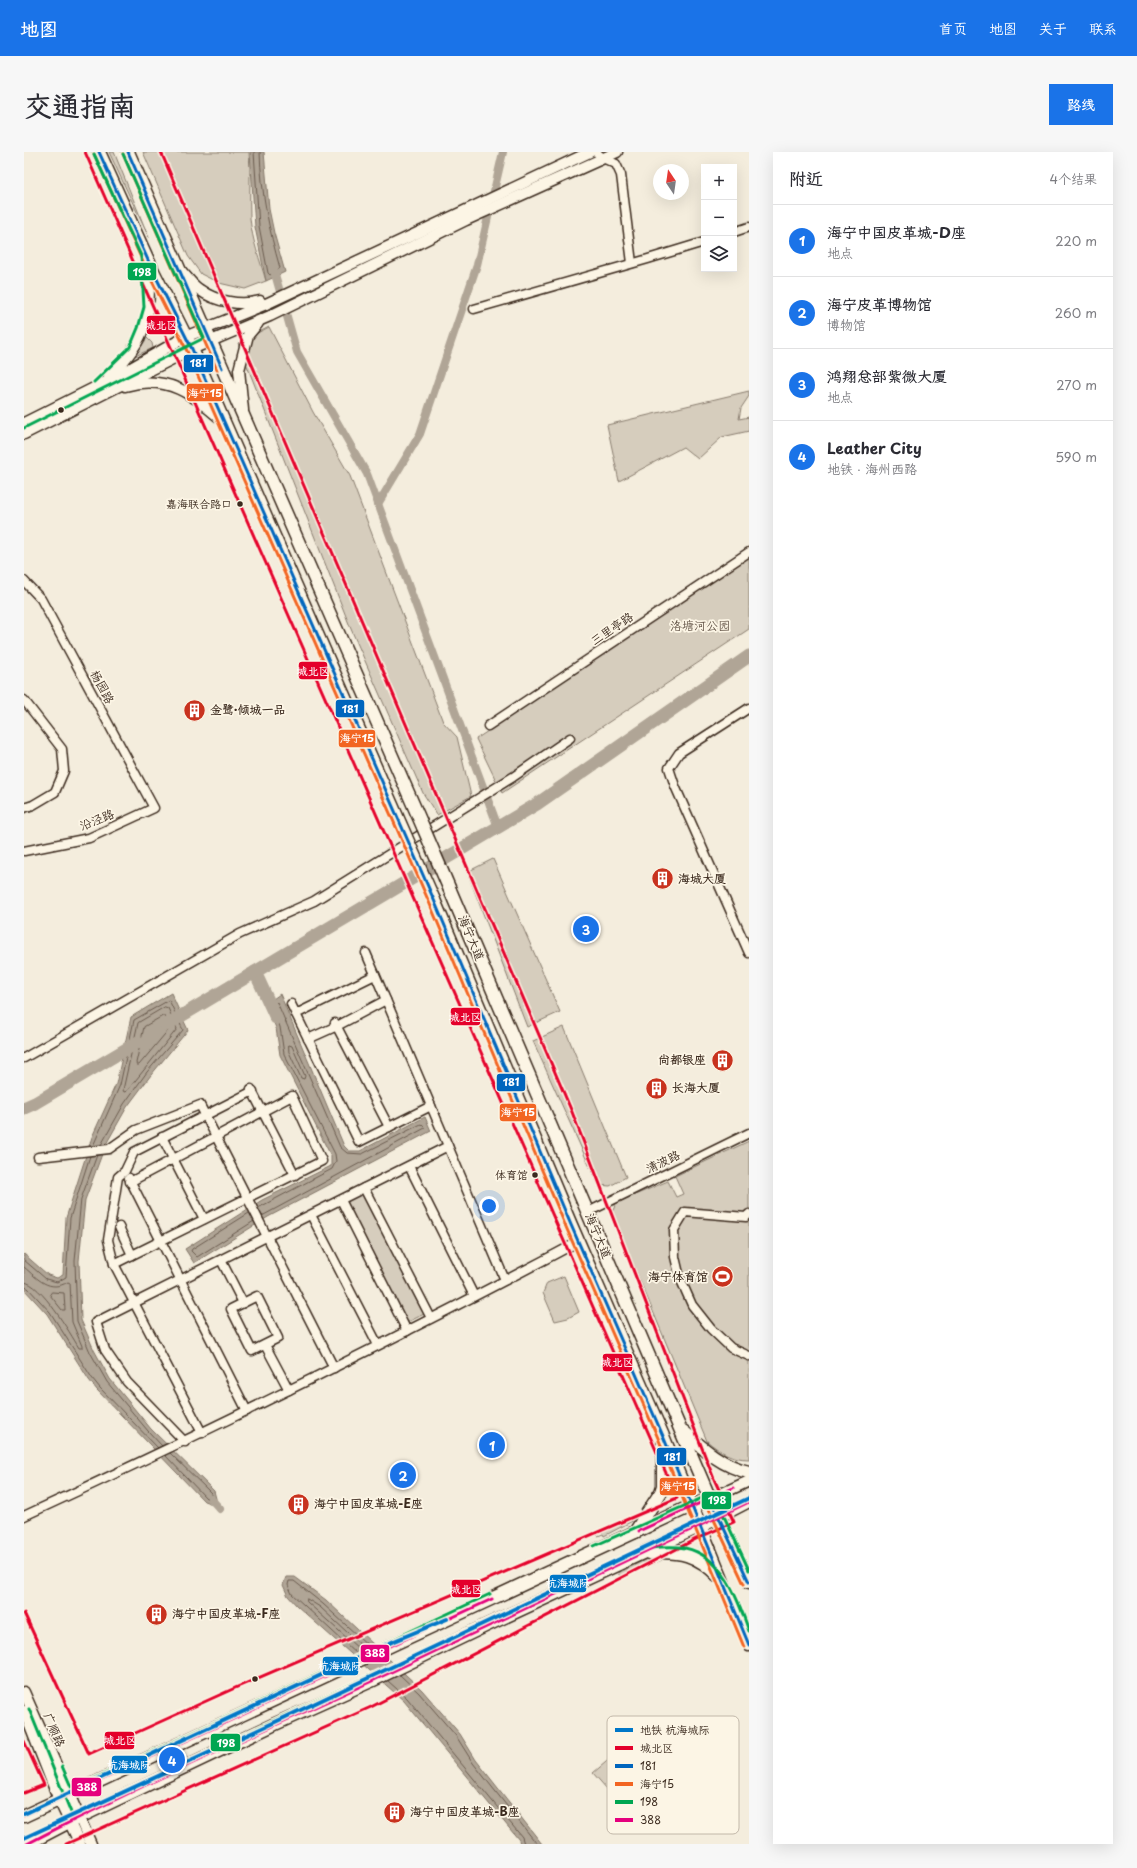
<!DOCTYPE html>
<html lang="zh">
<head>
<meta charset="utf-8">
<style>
	:root { --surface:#fff; --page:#f7f7f7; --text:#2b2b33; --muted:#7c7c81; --line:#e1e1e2; --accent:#1a73e8 }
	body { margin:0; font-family:"Playpen Sans","LXGW WenKai TC",sans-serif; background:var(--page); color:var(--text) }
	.controls { position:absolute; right:12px; top:12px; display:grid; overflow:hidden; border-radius:0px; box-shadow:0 4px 16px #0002 }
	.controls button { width:36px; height:36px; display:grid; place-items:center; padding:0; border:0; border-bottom:1px solid var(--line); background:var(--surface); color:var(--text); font:20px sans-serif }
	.compass { position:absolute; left:629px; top:12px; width:36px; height:36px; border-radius:50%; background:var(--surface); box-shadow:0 4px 16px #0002; rotate:347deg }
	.you { position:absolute; left:465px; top:1054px; width:14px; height:14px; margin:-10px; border:3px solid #fff; border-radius:50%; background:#1a73e8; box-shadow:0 0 0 6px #1a73e833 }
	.badge { display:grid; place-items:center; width:26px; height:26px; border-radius:50%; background:var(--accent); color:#fff; font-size:13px; font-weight:700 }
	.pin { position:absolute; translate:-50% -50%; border:2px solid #fff; box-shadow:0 1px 4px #0006 }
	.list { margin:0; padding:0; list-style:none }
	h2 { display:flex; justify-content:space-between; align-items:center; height:52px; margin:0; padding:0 16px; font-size:17px }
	h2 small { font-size:13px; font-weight:400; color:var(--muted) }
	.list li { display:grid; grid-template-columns:26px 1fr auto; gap:12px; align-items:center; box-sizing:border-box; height:72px; padding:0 16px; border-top:1px solid var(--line) }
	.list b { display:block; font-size:15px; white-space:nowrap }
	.list p { margin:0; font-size:13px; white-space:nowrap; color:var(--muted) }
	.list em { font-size:13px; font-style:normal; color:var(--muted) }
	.icon { flex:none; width:22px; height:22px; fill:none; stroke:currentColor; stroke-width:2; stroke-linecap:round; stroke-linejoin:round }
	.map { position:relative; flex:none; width:725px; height:1692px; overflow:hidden; border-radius:0px }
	header { display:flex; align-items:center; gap:24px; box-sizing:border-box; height:56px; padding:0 20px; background:var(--accent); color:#fff }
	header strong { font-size:19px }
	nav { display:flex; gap:22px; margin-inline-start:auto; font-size:14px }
	.intro { display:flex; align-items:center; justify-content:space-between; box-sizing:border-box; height:96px; padding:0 24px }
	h1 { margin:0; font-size:28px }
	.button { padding:10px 18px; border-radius:0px; background:var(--accent); color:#fff; font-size:14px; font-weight:700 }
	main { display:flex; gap:24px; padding:0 24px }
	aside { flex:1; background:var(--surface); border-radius:0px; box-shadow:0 4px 16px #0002 }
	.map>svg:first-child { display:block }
</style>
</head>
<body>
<header>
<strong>地图</strong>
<nav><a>首页</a><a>地图</a><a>关于</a><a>联系</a></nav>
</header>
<div class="intro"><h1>交通指南</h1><a class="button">路线</a></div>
<main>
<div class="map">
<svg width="725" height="1692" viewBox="0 0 725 1692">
	<rect width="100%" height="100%" fill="#f4eddd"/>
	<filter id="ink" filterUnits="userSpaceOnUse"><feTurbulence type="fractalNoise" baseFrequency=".025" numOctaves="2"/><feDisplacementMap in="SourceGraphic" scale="8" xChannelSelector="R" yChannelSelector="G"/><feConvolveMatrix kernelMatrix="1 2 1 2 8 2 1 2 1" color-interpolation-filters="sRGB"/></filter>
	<g filter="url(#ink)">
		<!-- green -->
		<g fill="#d6cdbd" stroke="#887c6e">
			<polygon points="85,0 90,0 125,86"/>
			<path d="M119,0H225C227,22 225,44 226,66C228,88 236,108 242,129L221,137L195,131L177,122L164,104Z"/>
			<polygon points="130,157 138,173 128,178 126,177"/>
			<polygon points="245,175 289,260 326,324 419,570 433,585 447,644 413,663 399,641 327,477 214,191"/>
			<polygon points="123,186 128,191 129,196 111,204"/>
			<polygon points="725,239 725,244 717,256 715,267 725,265 725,279 698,285 674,307 659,295 595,329 583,273"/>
			<polygon points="725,405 725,477 478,641 452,587"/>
			<polygon points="469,707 536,860 503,875 443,720"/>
			<polygon points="540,875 602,1025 586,1034 574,1033 509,889"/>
			<path d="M725,989V1307C708,1307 696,1300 683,1289L588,1061L592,1051L644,1029L652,1045L659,1042L651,1024Z"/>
			<polygon points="339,1041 400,1162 382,1171 320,1049"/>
			<polygon points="540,1124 555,1160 544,1166 531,1169 519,1141 523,1131"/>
			<polygon points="617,1361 618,1364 580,1384 579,1382 574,1384 573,1380"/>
			<polygon points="631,1403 637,1405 638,1408 597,1426 594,1421"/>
			<polygon points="595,1599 644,1656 619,1678 569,1621"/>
		</g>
		<!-- water -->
		<g fill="#b0a596" stroke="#817466">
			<polygon points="226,0 240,0 245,57 250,81 261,120 242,129 231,75"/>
			<polygon points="147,841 164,878 127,923 103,955 81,994 61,1048 55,1109 57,1168 70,1198 86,1227 127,1277 190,1339 194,1354 180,1349 73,1238 65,1228 23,1162 0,1137 0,1102 24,1123 33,1126 39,1123 42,1066 68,985 92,932 107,865"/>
			<polygon points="256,842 320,994 325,999 336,999 401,965 407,979 244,1065 170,1111 161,1097 238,1048 307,1014 307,1004 256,903 252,876 242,852"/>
			<polygon points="262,1425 271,1425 302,1448 398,1538 436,1582 452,1608 518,1692 496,1692 495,1688 380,1549 273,1454 264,1444 259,1433"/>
		</g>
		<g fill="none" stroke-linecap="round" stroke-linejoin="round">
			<!-- shore -->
			<g stroke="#6a5b4e" stroke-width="1">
				<path d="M230,0L235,74L244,121L246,123L256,116C245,78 237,40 236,0"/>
				<polygon points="141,855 144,856 153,877 103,939 100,940 99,938 114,871"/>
				<polygon points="139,864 141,864 146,876 115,913 113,913 112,911 120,875"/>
				<polygon points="265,893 268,894 281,924 280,927 277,926 265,900"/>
				<polyline points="69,994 96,933 110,868 145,848 159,878 123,920 100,952 77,993"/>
				<polyline points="73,1003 57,1047 51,1109 53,1169 66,1200 83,1230 124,1279 138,1294"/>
				<polyline points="234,1056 308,1017 312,1009 311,1002 260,902 256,875 248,855 253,850 316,995 323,1001 338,1002 397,972 401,976 238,1064"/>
				<polyline points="225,1061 168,1097 167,1099 173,1105 230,1069"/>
				<polyline points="0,1108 22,1127 33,1130 42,1125 46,1066 66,1004"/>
				<path d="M0,1115C14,1127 25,1141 44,1130L46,1131L48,1170L58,1194V1196H55C46,1181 17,1131 0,1130"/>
				<polyline points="0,1135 4,1136 26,1160 68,1226 76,1236 134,1296"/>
				<polygon points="28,1140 40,1141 41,1158 38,1158 26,1143"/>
				<polyline points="141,1303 182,1346 187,1346 187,1341 146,1301"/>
				<polygon points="283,1447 296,1455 338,1494 338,1497 335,1497 283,1450"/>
				<polyline points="333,1502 268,1442 264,1433 265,1429 270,1429 299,1452 346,1495"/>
				<polyline points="376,1523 395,1541 432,1584 449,1611 513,1692"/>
				<polyline points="364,1529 383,1546 498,1685 500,1692"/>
			</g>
			<!-- canal -->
			<g stroke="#b0a596" stroke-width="8">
				<polyline points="249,115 273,200 343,322 474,675"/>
				<polyline points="354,352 396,282 453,113 479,0"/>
				<polyline points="187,1347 196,1357"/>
			</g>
			<!-- river -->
			<g stroke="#b0a596" stroke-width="13">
				<polyline points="231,820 252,866"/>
				<polyline points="142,873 513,652 725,504"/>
				<polyline points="0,956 11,951 114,890"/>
			</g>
			<defs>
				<g id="minor">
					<polyline points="572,0 579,6 592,12 597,23 608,111"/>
					<polyline points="710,80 725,75"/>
					<polyline points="450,157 624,107 680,90"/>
					<polyline points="0,429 17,447 130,656 65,686 0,699"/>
					<polyline points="0,548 38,597 40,619 31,640 9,653 0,656"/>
					<polyline points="725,556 655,601 645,616 651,634 725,801"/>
					<polyline points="464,574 725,400"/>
					<polyline points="342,801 481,1128"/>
					<polyline points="267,852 335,990 407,954"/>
					<polyline points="272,862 351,823"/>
					<polyline points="311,871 365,975"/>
					<polyline points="284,887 313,874 362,848"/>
					<polyline points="0,906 216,782 290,749 489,625 546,586"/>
					<polyline points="227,937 271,1023"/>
					<polyline points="138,985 180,1067"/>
					<polyline points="14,1005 85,997 112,978 176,953 310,1216"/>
					<polyline points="385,1014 450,1144"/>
					<polyline points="105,1026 223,1259"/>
					<polyline points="340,1036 407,1166"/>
					<polyline points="317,1048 383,1179"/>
					<polyline points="564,1060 725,981"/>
					<polyline points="725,1062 722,1065 661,1060 650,1078 651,1105 656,1126 668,1153 687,1177 707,1196 725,1204"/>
					<polyline points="287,1063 354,1193"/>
					<polyline points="95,1075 108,1103"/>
					<polyline points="197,1108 219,1151"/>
					<polyline points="90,1112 298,1009 268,944 106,1030"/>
					<polygon points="233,1144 254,1186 228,1199 207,1157"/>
					<polyline points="241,1193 265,1238"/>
					<polyline points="178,1281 90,1112 84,1088 94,1025 101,1019 110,1000 229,939"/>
					<polyline points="161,1290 103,1230 81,1198 72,1170 424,994"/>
					<path d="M0,1364C187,1278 372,1187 554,1090"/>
				</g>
				<g id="major">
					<path d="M158,120C164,126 169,134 176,138C192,150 217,154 236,149"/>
					<path d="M85,224C125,187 128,160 123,109"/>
					<path d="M101,234C144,222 169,242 199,269"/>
					<polyline points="219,258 215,218 224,183 234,171"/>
					<polyline points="0,271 86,228 161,185 242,152 566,0"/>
					<polyline points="0,282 168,197 246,164 442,68 593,0"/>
					<polyline points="686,1347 725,1329"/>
					<polyline points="696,1365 725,1350"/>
					<polyline points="0,1540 67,1692"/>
					<polyline points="0,1559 35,1648 56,1692"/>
				</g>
				<g id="highway">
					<polyline points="75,0 128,117 168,197 382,685"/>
					<polyline points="104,0 399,675"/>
					<polyline points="426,738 686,1347 725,1430"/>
					<polyline points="410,748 547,1073 639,1284 725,1493"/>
					<path d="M659,1279C678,1296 699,1315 725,1320"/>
					<polyline points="611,1380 637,1340 639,1334 639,1291"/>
					<path d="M625,1401C655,1398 674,1402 695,1425"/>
					<polyline points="0,1664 667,1354 686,1347"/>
					<polyline points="3,1692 45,1670 251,1572 347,1529 461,1474 696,1365"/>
				</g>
			</defs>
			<!-- minor casing -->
			<use href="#minor" stroke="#3b2a1e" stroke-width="11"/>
			<!-- major casing -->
			<use href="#major" stroke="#3b2a1e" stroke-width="13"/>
			<!-- highway casing -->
			<use href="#highway" stroke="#3b2a1e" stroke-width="15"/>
			<!-- minor -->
			<use href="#minor" stroke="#fcf5e5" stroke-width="8"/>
			<!-- major -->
			<use href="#major" stroke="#fcf5e5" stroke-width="10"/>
			<!-- highway -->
			<use href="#highway" stroke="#fcf5e5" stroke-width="12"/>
			<defs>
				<g id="highway-bridge">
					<polyline points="399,675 426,738"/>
					<polyline points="382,685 410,748"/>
				</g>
			</defs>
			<!-- highway-bridge casing -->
			<use href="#highway-bridge" stroke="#3b2a1e" stroke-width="15" stroke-linecap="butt"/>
			<!-- highway-bridge -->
			<use href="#highway-bridge" stroke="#fcf5e5" stroke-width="12"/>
			<defs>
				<g id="bus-1">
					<polyline points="0,1461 65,1602 211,1536 653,1346 61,0"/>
					<polyline points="0,1589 20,1633 0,1641"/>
					<polyline points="42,1692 347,1555 672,1387 710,1370 690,1327 548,960 137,0"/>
				</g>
				<g id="bus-2">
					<polyline points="75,0 128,117 168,197 410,748 547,1073 639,1284 725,1493"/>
					<polyline points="104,0 198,216"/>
					<polyline points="684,1342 725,1430"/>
				</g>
				<g id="bus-3">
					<polyline points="70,2 123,119 163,199 405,750 542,1075 634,1286 720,1495"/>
					<polyline points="99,2 193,218"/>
					<polyline points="679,1344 720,1432"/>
				</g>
				<g id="bus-4">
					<polyline points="70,2 117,104 120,155 114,176 106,195 70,230"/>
					<polyline points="0,276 180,186 99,2"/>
					<polyline points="570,1394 687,1342 691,1345 725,1418"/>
					<path d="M5,1557L48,1663L615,1397C630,1396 646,1393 661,1396C699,1404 714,1447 725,1479"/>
					<polyline points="38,1614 48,1637 466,1442"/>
				</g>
				<g id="bus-5">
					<polyline points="615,1379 709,1336"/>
					<polyline points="0,1664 468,1447"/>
					<path d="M3,1692C116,1633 232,1582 348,1529C474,1470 599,1410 725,1350"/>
				</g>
			</defs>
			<!-- bus-1 casing -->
			<use href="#bus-1" stroke="#fcf5e5" stroke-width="6"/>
			<!-- bus-2 casing -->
			<use href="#bus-2" stroke="#fcf5e5" stroke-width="6"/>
			<!-- bus-3 casing -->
			<use href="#bus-3" stroke="#fcf5e5" stroke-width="6"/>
			<!-- bus-4 casing -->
			<use href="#bus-4" stroke="#fcf5e5" stroke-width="6"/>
			<!-- bus-5 casing -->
			<use href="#bus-5" stroke="#fcf5e5" stroke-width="6"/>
			<!-- bus-1 -->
			<use href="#bus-1" stroke="#e4002b" stroke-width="3"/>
			<!-- bus-2 -->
			<use href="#bus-2" stroke="#0065bd" stroke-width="3"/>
			<!-- bus-3 -->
			<use href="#bus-3" stroke="#f26522" stroke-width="3"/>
			<!-- bus-4 -->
			<use href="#bus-4" stroke="#00a651" stroke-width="3"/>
			<!-- bus-5 -->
			<use href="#bus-5" stroke="#e5007d" stroke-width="3"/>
			<defs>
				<g id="metro-1">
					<polyline points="0,1662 370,1489 423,1467"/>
					<polyline points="0,1686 247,1572 725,1346"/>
				</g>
			</defs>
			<!-- metro-1 casing -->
			<use href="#metro-1" stroke="#fcf5e5" stroke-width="7"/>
			<!-- metro-1 -->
			<use href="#metro-1" stroke="#0077c8" stroke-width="4"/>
		</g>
	</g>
	<!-- icons -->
	<defs>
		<symbol id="building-disc" viewBox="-11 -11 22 22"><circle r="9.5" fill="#c8321e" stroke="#fcf5e5"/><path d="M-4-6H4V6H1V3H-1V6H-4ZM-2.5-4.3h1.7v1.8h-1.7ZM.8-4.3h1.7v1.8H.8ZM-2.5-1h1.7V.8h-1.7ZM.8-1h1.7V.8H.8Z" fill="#fff"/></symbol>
		<symbol id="stadium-disc" viewBox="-11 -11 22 22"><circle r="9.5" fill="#c8321e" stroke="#fcf5e5"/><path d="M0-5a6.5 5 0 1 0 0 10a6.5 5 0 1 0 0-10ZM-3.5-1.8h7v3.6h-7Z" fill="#fff"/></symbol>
	</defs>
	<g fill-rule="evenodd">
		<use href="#building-disc" x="158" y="546" width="25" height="25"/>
		<use href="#building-disc" x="626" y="714" width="25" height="25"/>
		<use href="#building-disc" x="686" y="896" width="25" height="25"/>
		<use href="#building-disc" x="620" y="924" width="25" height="25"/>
		<use href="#stadium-disc" x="686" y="1112" width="25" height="25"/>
		<use href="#building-disc" x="262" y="1340" width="25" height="25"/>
		<use href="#building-disc" x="120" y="1450" width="25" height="25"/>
		<use href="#building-disc" x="358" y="1648" width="25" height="25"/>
	</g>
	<!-- markers -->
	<g fill="#3b2a1e" stroke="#fcf5e5" stroke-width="1.5">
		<circle cx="37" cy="258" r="3.5"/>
		<circle cx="216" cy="352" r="3.5"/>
		<circle cx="511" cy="1023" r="3.5"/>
		<circle cx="231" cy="1527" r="3.5"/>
	</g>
	<g text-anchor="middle" stroke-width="3.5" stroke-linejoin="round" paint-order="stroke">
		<!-- bus labels -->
		<g font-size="11" fill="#3b2a1e" stroke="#fcf5e5" text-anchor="end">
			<text x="208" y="356">嘉海联合路口</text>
			<text x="504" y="1027">体育馆</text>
		</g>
		<!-- park labels -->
		<g font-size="12" fill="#625346" stroke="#fcf5e5">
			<text x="676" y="478">洛塘河公园</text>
		</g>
		<!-- street labels -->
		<g font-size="12" fill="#3b2a1e" stroke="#fcf5e5">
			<text transform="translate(588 477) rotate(-34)" y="4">三里亭路</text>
			<text transform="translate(78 535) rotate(62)" y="4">杨园路</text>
			<text transform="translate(73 668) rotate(-22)" y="4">沿泾路</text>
			<text transform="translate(447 786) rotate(67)" y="4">海宁大道</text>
			<text transform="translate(639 1010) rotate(-26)" y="4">清波路</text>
			<text transform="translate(574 1084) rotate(67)" y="4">海宁大道</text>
			<text transform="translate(30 1578) rotate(67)" y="4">广顺路</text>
		</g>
		<!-- poi labels -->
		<g font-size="12" font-weight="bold" fill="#3b2a1e" stroke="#fcf5e5" text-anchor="start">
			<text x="186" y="562">金鹭·倾城一品</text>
			<text x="654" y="731">海城大厦</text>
			<text x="682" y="912" text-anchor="end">尚都银座</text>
			<text x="648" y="940">长海大厦</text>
			<text x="684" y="1129" text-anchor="end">海宁体育馆</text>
			<text x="290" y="1356">海宁中国皮革城-E座</text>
			<text x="148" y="1466">海宁中国皮革城-F座</text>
			<text x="386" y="1664">海宁中国皮革城-B座</text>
		</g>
	</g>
	<!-- legend -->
	<rect x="583" y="1564" width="132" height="118" rx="6" fill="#fcf5e5" stroke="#c2b8a9" stroke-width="1"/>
	<rect x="591" y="1576" width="18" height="4" fill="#0077c8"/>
	<rect x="591" y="1594" width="18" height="4" fill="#e4002b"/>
	<rect x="591" y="1612" width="18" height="4" fill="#0065bd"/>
	<rect x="591" y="1630" width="18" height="4" fill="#f26522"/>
	<rect x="591" y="1648" width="18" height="4" fill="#00a651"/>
	<rect x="591" y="1666" width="18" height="4" fill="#e5007d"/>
	<g font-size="11" fill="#3b2a1e">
		<text x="616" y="1582">地铁 杭海城际</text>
		<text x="616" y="1600">城北区</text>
		<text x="616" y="1618">181</text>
		<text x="616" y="1636">海宁15</text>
		<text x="616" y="1654">198</text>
		<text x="616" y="1672">388</text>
	</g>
	<g stroke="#fcf5e5" stroke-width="1.5">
		<rect x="103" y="110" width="30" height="19" rx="4" fill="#00a651"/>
		<rect x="122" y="163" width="30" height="20" rx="4" fill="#e4002b"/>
		<rect x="159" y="202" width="31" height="19" rx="4" fill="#0065bd"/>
		<rect x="162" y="231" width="38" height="19" rx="4" fill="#f26522"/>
		<rect x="274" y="509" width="30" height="19" rx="4" fill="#e4002b"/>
		<rect x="311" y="547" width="30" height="19" rx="4" fill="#0065bd"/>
		<rect x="314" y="577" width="38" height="19" rx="4" fill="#f26522"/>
		<rect x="426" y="855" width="31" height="19" rx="4" fill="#e4002b"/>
		<rect x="472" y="921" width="30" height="19" rx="4" fill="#0065bd"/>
		<rect x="475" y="951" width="38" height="19" rx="4" fill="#f26522"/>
		<rect x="578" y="1201" width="31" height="19" rx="4" fill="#e4002b"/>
		<rect x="632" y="1295" width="31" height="19" rx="4" fill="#0065bd"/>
		<rect x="635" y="1325" width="38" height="19" rx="4" fill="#f26522"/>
		<rect x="677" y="1339" width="31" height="19" rx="4" fill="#00a651"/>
		<rect x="525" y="1422" width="38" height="19" rx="4" fill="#0077c8"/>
		<rect x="427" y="1427" width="30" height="19" rx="4" fill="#e4002b"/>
		<rect x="336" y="1492" width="30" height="19" rx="4" fill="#e5007d"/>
		<rect x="298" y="1504" width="37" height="20" rx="4" fill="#0077c8"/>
		<rect x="80" y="1579" width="31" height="19" rx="4" fill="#e4002b"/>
		<rect x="186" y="1581" width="31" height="19" rx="4" fill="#00a651"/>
		<rect x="87" y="1603" width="37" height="19" rx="4" fill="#0077c8"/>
		<rect x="47" y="1625" width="31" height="20" rx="4" fill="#e5007d"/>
	</g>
	<g font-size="11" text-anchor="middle" font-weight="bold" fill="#fff">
		<text x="118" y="124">198</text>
		<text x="137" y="177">城北区</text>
		<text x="174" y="215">181</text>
		<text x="181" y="245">海宁15</text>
		<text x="289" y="523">城北区</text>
		<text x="326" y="561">181</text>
		<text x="333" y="590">海宁15</text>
		<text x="441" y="869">城北区</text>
		<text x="487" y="934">181</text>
		<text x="494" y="964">海宁15</text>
		<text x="593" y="1214">城北区</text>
		<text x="648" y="1309">181</text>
		<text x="654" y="1338">海宁15</text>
		<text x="693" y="1352">198</text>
		<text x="544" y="1435">杭海城际</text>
		<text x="442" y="1441">城北区</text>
		<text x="351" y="1505">388</text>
		<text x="316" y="1518">杭海城际</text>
		<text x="96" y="1592">城北区</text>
		<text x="202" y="1595">198</text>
		<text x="105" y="1617">杭海城际</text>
		<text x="63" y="1639">388</text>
	</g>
</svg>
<div class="controls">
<button>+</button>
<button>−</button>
<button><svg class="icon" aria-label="layers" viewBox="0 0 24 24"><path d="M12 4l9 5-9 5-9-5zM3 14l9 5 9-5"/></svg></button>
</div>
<svg class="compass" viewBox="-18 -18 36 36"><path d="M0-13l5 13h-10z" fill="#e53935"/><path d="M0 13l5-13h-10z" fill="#7c7c81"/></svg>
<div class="you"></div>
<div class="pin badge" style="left:468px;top:1293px">1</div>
<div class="pin badge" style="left:379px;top:1323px">2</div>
<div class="pin badge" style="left:562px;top:777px">3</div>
<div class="pin badge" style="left:148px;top:1608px">4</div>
</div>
<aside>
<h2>附近<small>4个结果</small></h2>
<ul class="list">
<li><span class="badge">1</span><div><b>海宁中国皮革城-D座</b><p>地点</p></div><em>220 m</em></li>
<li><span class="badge">2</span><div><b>海宁皮革博物馆</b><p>博物馆</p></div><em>260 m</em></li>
<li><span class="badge">3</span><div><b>鸿翔总部紫微大厦</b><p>地点</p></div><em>270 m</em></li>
<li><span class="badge">4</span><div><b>Leather City</b><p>地铁 · 海州西路</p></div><em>590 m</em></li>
</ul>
</aside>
</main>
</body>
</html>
